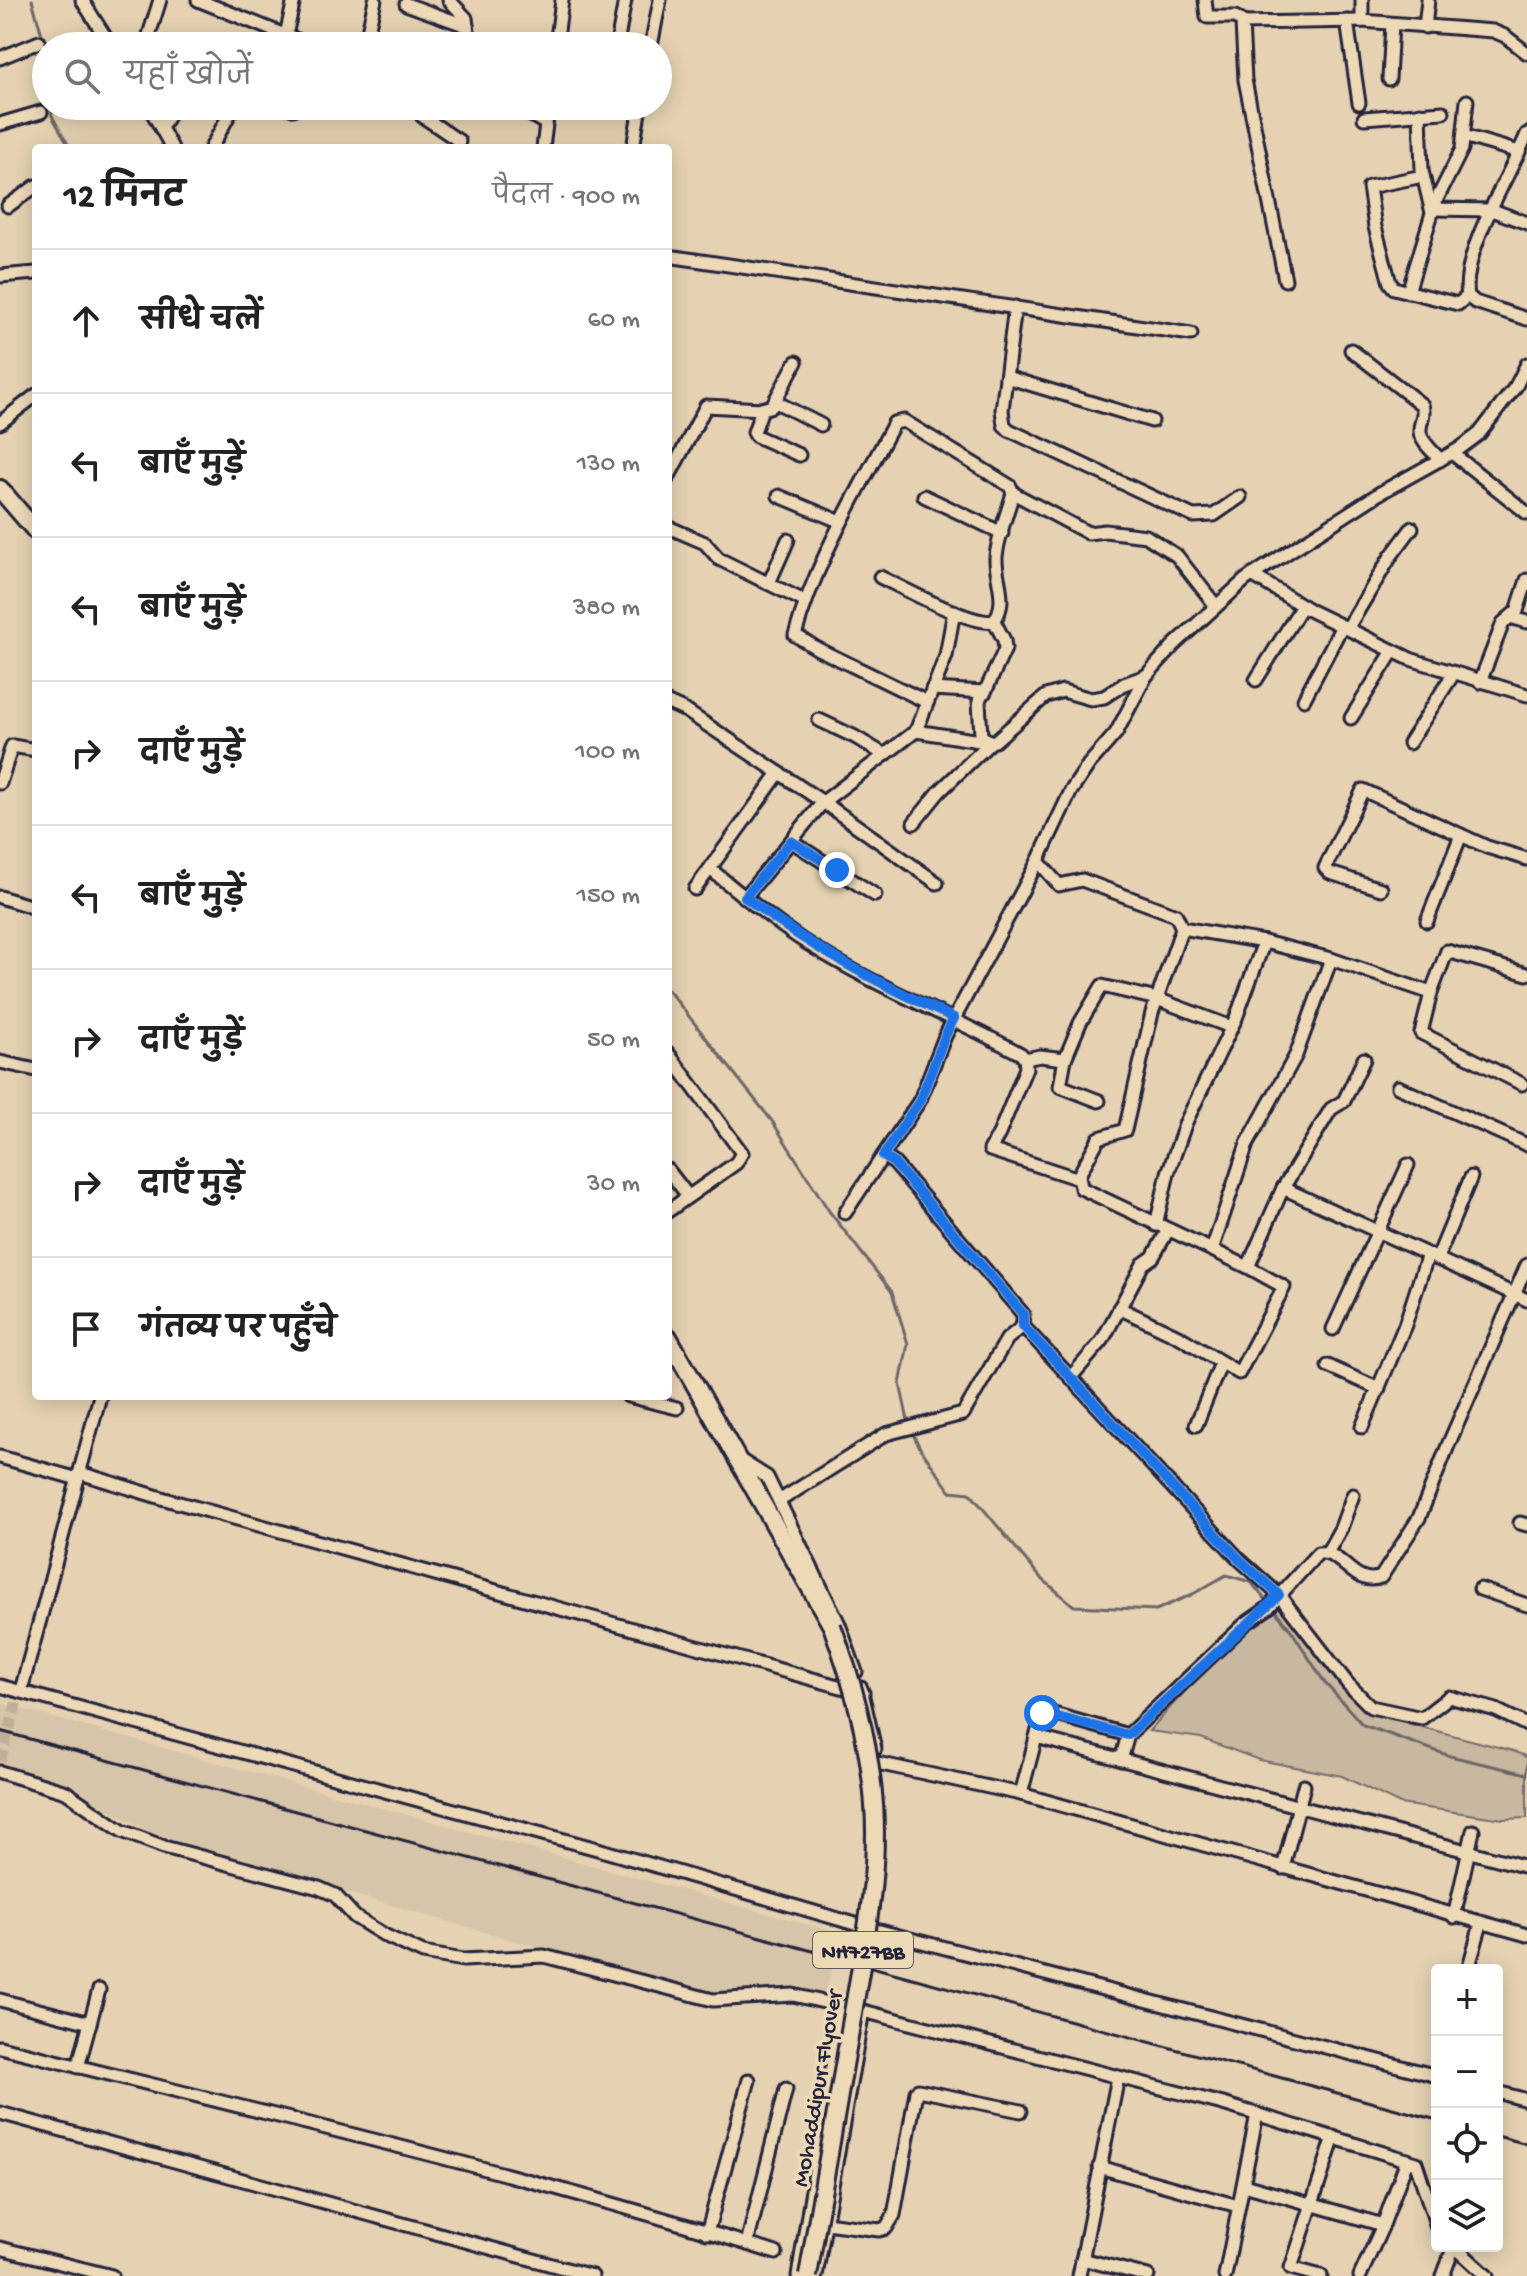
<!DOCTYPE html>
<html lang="hi">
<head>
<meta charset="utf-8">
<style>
	:root { --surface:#fff; --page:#f2f2f2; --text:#222; --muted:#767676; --line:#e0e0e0 }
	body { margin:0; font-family:"Gochi Hand","Playpen Sans Deva",sans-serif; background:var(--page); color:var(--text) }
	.controls { position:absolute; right:24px; bottom:24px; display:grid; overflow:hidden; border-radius:8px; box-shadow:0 4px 20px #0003 }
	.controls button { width:72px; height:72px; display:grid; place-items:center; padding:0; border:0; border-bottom:2px solid var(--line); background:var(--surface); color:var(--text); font:40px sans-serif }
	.stop { position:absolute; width:24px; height:24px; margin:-18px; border:6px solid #1a73e8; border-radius:50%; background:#fff }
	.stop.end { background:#1a73e8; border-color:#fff; box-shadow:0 2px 8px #0008 }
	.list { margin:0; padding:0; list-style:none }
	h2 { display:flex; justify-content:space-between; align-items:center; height:104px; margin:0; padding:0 32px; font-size:34px }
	h2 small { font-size:26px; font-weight:400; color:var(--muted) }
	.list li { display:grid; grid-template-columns:52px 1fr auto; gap:24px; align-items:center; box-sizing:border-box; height:144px; padding:0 32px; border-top:2px solid var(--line) }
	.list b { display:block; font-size:30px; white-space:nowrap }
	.list em { font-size:26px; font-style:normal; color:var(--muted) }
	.icon { flex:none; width:44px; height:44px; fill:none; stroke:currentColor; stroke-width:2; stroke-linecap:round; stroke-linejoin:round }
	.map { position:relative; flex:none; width:1527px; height:2276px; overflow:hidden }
	.search { position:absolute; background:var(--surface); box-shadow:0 4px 20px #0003; left:32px; top:32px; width:640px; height:88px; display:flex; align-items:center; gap:20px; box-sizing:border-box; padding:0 28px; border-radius:44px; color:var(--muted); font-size:30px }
	.panel { position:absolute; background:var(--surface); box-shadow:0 4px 20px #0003; left:32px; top:144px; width:640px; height:1256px; border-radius:8px }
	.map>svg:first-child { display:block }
</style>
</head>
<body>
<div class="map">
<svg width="1527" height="2276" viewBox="0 0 1527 2276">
	<rect width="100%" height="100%" fill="#e6d2b2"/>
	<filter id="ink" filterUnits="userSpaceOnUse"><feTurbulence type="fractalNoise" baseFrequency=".0125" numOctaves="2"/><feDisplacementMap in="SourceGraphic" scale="16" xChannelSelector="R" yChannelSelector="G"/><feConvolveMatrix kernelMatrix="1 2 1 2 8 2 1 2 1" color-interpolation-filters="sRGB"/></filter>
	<g filter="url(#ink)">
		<!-- built -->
		<polygon fill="#d7c5a9" points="0,1703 842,1934 825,1994 788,1989 709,1996 163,1840 69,1787 0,1768"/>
		<!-- green -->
		<path fill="#c9b8a0" stroke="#766d6e" stroke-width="2" d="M1278,1604L1317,1648L1360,1705L1410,1724L1513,1751L1527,1757V1818L1503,1819L1400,1804L1342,1776L1259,1760L1201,1738L1149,1731C1190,1686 1229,1641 1278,1604Z"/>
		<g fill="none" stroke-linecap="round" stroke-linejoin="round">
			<!-- stream -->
			<g stroke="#6e6669" stroke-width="3">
				<polyline points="32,0 42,35 46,67"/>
				<polyline points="51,106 52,116 70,148"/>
				<polyline points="668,990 772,1121 829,1211 892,1292 908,1344 900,1384 909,1425"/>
				<polyline points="912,1432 920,1448 950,1491 970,1493 1040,1577 1074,1606 1156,1610 1193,1594 1226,1575 1251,1582 1267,1602"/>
				<polyline points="1272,1607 1291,1630 1325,1683 1363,1725 1450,1756 1527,1774"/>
			</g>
			<!-- minor-tunnel -->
			<polyline stroke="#bfaf9a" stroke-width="11" stroke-dasharray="11 5.5" stroke-linecap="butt" points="0,1761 22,1684"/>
			<defs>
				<g id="minor">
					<polyline points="82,0 111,46"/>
					<polyline points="198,0 312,46"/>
					<polyline points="449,0 466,18 467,26"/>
					<polyline points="1205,0 1207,17 1235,17 1243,22"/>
					<polyline points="406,4 467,26 471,46"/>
					<polyline points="1347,21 1359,103"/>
					<polyline points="1362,21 1362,0"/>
					<polyline points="1425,27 1428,0"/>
					<polyline points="149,35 160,0"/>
					<polyline points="286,35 294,0"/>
					<polyline points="618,39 625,0"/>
					<polyline points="365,45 375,0"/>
					<polyline points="556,46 562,0"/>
					<polyline points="651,46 660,0"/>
					<polyline points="0,58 39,42"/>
					<polyline points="1389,79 1392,24"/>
					<polyline points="1467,101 1462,149 1432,209 1492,210 1527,223"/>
					<polyline points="149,106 172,148"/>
					<polyline points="285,106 293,109"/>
					<polyline points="516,106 546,124 543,148"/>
					<polyline points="422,116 459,141 458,148"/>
					<polyline points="1364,118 1443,112"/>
					<polyline points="0,124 41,112"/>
					<polyline points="546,124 548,106"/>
					<polyline points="161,128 174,106"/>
					<path d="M1527,134C1510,175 1460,254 1468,296L1475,302L1527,319"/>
					<polyline points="1464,136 1519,152"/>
					<polyline points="211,148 234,106"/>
					<polyline points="633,148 640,106"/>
					<polyline points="1423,176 1369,187 1375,227 1390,283 1394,288 1458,304 1468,296"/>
					<polyline points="8,206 36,186"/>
					<polyline points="668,256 1191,334"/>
					<polyline points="0,276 36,273"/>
					<polyline points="1285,280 1245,80 1242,23 1362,21 1493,31 1505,36 1527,53"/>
					<polyline points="1408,292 1432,213 1422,171 1420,113"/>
					<polyline points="1015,307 1002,410 1004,425 1009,430 1193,516 1214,515 1240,497"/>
					<path d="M1351,350L1422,405C1426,416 1419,422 1420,432C1421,442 1434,452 1440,460"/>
					<polyline points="1006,377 1152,421"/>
					<polyline points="776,402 821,425"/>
					<polyline points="762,409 754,432 756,436 799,455"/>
					<polyline points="0,423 36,395"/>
					<polyline points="1452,453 1527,513"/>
					<polyline points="668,478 706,406 762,409 772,406 796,362"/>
					<polyline points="1013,493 1088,533 1105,531 1146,536 1177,556 1216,606"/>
					<polyline points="779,496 841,522"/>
					<polyline points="924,496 1002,533"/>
					<polyline points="668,527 705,543 719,559 804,601"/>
					<polyline points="1252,575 1311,611 1410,659 1527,695"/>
					<path d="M880,577C903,588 972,626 994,621C1009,601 995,579 996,557C998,536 1007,514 1013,493L1010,486L904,421L894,423C858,492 816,560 795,635L818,649L927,702"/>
					<polyline points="769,583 788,540"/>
					<polyline points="1510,617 1527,622"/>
					<polyline points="1347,629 1391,556 1412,528"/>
					<polyline points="1256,680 1302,606"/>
					<polyline points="1480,682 1503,623 1517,611 1527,580"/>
					<polyline points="932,689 985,692 1005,649 1004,640 994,621"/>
					<polyline points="1304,699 1342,626"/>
					<polyline points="668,703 686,711 823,802 916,731 986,742 995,741 1046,696 1063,691 1091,699 1104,697 1124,684 1146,676 1174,645 1245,580 1380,493 1459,449 1479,434 1516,386 1527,364"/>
					<polyline points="1351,718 1393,651"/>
					<polyline points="819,720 855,737 885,755"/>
					<polyline points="916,731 946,656 954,611"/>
					<polyline points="1409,743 1454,673"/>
					<polyline points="0,783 12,746 36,750"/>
					<polyline points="914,823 939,792 991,742 981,736 979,701 982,693"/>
					<polyline points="791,841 875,895"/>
					<polyline points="1038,861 1059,885 1082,880 1176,915 1182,928 1152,1013 1125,1130 1099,1138 1079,1175 1081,1188 1248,1267 1284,1287 1239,1373 1180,1337 1119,1308"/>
					<path d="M710,869C740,893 770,919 802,940C871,985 949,1015 1021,1054L1025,1059L1026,1068L999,1134L990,1150L1079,1179"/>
					<polyline points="695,889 779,773"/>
					<polyline points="1381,889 1330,873 1325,868 1363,790 1487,847 1527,859"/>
					<polyline points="0,897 36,908"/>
					<polyline points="745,897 823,802 937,883"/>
					<polyline points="1427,921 1461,835"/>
					<polyline points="1182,928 1264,942 1331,959 1431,993 1447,951 1527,974"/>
					<polyline points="1431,993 1421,1033 1522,1084"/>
					<polyline points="668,1053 742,1153 736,1163 668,1211"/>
					<polyline points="1025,1059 1040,1056 1065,1059 1080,1023 1102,986 1157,999 1231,1027"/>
					<polyline points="1065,1059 1060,1086 1099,1101"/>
					<polyline points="0,1062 36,1070"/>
					<polyline points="1398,1087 1527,1145"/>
					<polyline points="883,1156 894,1163 1023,1314 1023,1326"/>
					<polyline points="668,1170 688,1196"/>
					<polyline points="1283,1188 1527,1300"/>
					<polyline points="845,1213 920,1100 945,1036 1038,861 1071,791 1089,764 1116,733 1146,676"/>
					<polyline points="1156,1225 1168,1173 1186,1122 1236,1018 1264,942"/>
					<polyline points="1212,1250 1247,1144 1296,1055 1331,959"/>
					<polyline points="1437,1259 1471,1177"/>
					<polyline points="1248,1267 1283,1188 1331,1109 1344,1101 1364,1059"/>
					<polyline points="1333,1329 1408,1165"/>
					<polyline points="1328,1366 1379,1389"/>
					<polyline points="1071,1377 1102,1341 1143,1264 1153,1257 1168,1230"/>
					<polyline points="628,1396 677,1408"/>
					<polyline points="1196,1425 1221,1363"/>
					<polyline points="1362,1427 1405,1325 1428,1254"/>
					<polyline points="0,1457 78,1479"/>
					<polyline points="740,1460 767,1477 839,1624 856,1672"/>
					<polyline points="80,1473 165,1499 863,1693"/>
					<polyline points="779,1501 886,1434 963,1414 1007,1339 1023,1326 1239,1559 1279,1595 1348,1684 1371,1707 1422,1718 1449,1697 1496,1710 1527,1725"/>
					<polyline points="1520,1523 1527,1525"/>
					<polyline points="1327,1553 1341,1528 1353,1495"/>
					<polyline points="1480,1589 1527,1605"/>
					<polyline points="23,1683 100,1396"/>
					<polyline points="0,1686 601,1850 876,1930 1437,2076"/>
					<polyline points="861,1688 875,1749"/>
					<polyline points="1036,1737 1527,1867"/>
					<polyline points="1121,1760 1128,1735"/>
					<path d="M877,1763L1021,1794L1043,1711L1128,1735L1245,1624L1268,1608L1318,1553C1343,1550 1353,1588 1381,1577L1419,1518L1449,1443L1527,1265"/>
					<polyline points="0,1772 66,1792 122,1831 164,1847 319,1888 335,1895 355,1917 386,1936 423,1953 463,1960 544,1956 713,2000 793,1995 863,2011"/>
					<polyline points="1021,1794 1527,1935"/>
					<polyline points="1283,1868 1304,1786"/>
					<polyline points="1454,1917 1473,1831"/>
					<polyline points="1468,1970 1481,1924"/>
					<polyline points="0,2000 90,2023"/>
					<path d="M0,2047C259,2112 521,2172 776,2253"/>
					<polyline points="78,2067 99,1990"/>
					<polyline points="1497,2092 1527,2100"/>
					<polyline points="0,2113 592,2276"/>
					<polyline points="1099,2167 1238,2206"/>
					<polyline points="1244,2185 1383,2225"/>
					<polyline points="826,2223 879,2230 886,2228 894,2215 916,2092 918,2090 1021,2111"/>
					<polyline points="707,2233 749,2080"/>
					<polyline points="747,2244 786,2089"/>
					<polyline points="1454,2246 1487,2276"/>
					<polyline points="0,2248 112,2276"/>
					<polyline points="1082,2259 1148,2276"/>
					<polyline points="798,2276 842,2006"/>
					<polyline points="816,2276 863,2011 1223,2104 1416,2163 1437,2227"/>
					<polyline points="1079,2276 1118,2077"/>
					<polyline points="1225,2276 1257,2114"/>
					<polyline points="1321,2276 1291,2268 1334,2137"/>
					<polyline points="1360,2276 1383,2225 1407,2160"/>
					<polyline points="1443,2276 1454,2246"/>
				</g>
				<g id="highway">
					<polyline points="0,489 36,531"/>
					<polyline points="668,1337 832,1626"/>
				</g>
			</defs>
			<!-- minor casing -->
			<use href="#minor" stroke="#22223b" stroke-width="17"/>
			<!-- highway casing -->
			<use href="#highway" stroke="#22223b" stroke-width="22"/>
			<!-- minor -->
			<use href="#minor" stroke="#eed9b7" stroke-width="11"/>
			<!-- highway -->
			<use href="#highway" stroke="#eed9b7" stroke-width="16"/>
			<!-- rail -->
			<g stroke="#22223b" stroke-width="3">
				<polyline points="0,1731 1437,2120"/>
				<polyline points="1497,2136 1527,2144"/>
			</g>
			<defs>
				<path id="highway-bridge" d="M808,2276C823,2190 837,2104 852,2019C865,1941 882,1863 872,1784C866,1729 851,1677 832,1626"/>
			</defs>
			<!-- highway-bridge casing -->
			<use href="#highway-bridge" stroke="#22223b" stroke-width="22" stroke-linecap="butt"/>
			<!-- highway-bridge -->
			<use href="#highway-bridge" stroke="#eed9b7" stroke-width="16"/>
		</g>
	</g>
	<g fill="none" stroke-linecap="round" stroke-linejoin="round" filter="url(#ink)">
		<!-- route -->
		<path stroke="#1a73e8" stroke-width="10" d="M837,870L791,841L745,897C812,949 878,983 954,1018L945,1036L920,1100L883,1156L894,1163L1023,1314V1326L1239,1559L1279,1595L1128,1735L1042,1713"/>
	</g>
	<g text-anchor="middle" stroke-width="7" stroke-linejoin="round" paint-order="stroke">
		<!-- shield labels -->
		<rect fill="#eed9b7" stroke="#5f5960" stroke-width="2" x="813" y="1932" width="100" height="36" rx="6"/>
		<g font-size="22" font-weight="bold" fill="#22223b">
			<text x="863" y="1958">NH727BB</text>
		</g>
		<!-- street labels -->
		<g font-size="24" fill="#22223b" stroke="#eed9b7">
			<text transform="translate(816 2088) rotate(-80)" y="8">Mohaddipur Flyover</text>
		</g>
	</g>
</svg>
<div class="controls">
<button>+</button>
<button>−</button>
<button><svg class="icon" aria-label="locate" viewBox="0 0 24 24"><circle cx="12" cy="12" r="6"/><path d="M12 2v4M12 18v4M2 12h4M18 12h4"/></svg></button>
<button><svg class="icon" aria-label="layers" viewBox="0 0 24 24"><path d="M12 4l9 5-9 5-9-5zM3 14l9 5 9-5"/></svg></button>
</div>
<div class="stop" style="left:1042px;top:1713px"></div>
<div class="stop end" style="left:837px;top:870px"></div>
<div class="search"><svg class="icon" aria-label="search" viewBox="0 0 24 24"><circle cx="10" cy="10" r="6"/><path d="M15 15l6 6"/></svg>यहाँ खोजें</div>
<section class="panel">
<h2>12 मिनट<small>पैदल · 900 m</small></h2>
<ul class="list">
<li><svg class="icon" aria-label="ahead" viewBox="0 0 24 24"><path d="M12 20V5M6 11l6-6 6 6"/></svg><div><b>सीधे चलें</b></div><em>60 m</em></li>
<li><svg class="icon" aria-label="left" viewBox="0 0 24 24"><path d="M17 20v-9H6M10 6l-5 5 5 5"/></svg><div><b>बाएँ मुड़ें</b></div><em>130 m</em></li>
<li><svg class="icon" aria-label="left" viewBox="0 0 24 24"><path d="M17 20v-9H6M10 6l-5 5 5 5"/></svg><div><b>बाएँ मुड़ें</b></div><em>380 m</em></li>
<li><svg class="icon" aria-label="right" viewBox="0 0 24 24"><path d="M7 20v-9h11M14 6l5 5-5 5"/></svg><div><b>दाएँ मुड़ें</b></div><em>100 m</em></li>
<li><svg class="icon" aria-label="left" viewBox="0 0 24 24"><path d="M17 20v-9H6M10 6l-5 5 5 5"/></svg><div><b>बाएँ मुड़ें</b></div><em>150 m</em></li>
<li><svg class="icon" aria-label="right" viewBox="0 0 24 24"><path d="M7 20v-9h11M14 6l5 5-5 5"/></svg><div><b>दाएँ मुड़ें</b></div><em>50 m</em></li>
<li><svg class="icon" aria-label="right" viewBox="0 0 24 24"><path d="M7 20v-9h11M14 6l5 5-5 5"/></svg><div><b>दाएँ मुड़ें</b></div><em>30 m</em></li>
<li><svg class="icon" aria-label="arrive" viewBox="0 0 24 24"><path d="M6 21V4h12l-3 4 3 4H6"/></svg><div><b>गंतव्य पर पहुँचे</b></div></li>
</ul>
</section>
</div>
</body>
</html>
